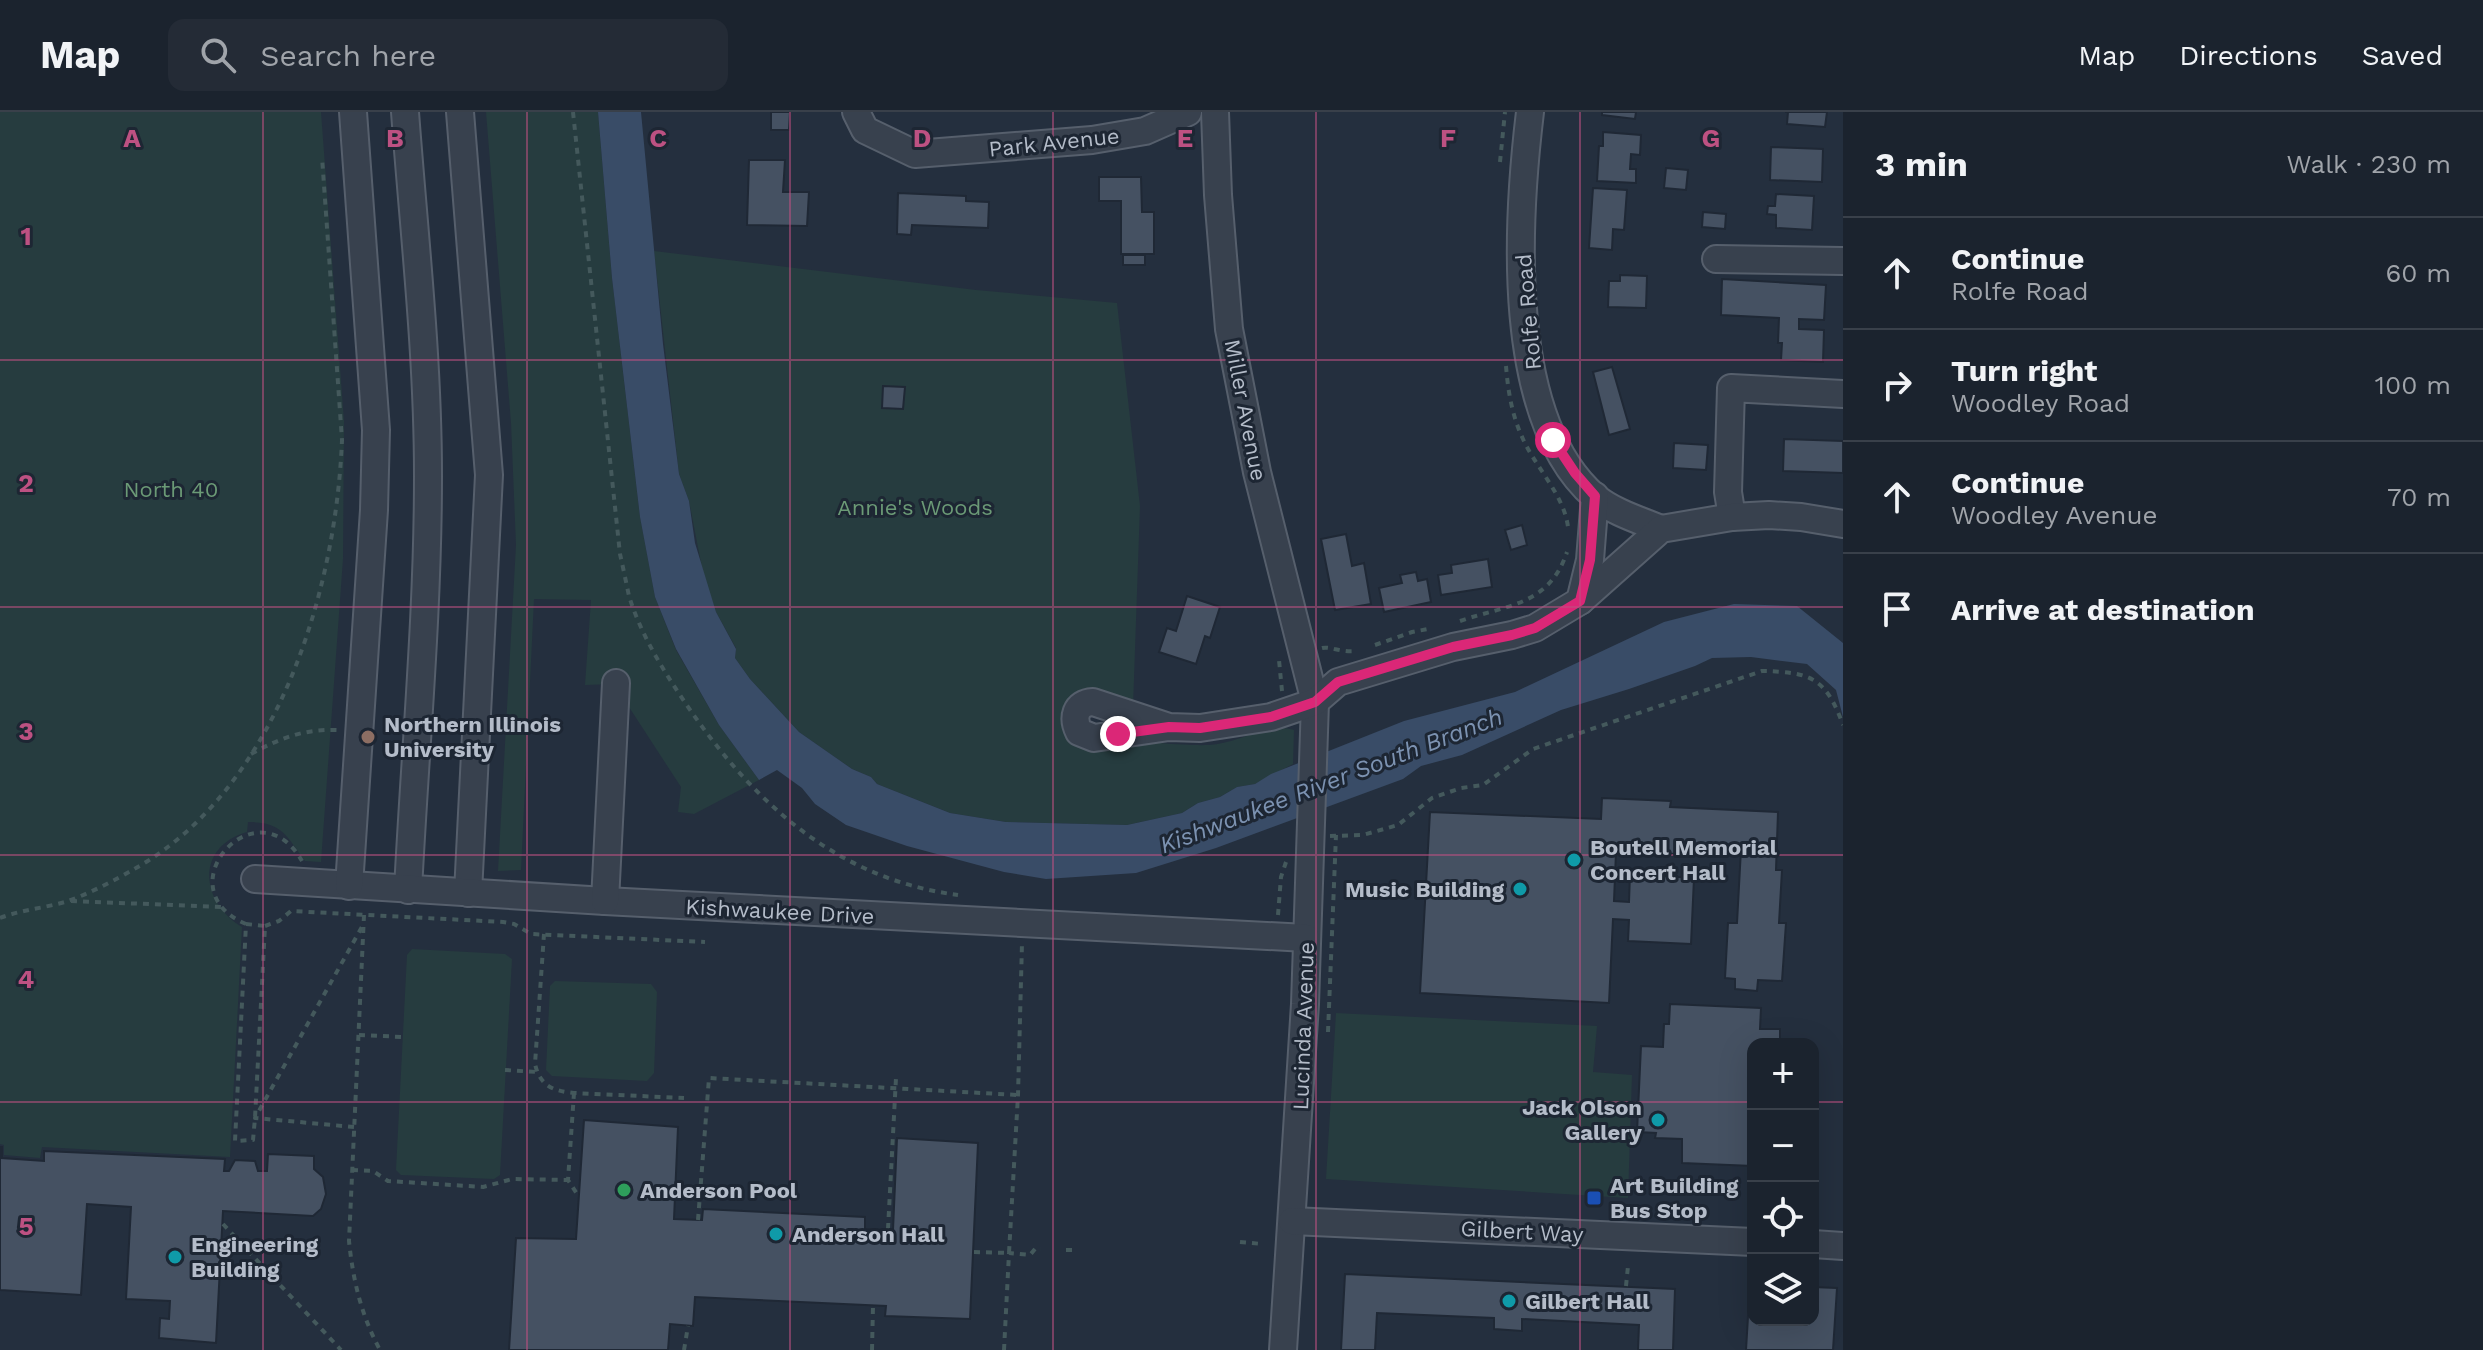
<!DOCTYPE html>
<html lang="en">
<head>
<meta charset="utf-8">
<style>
	:root { --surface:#1b232e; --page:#242b36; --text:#f1f3f6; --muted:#a0a4aa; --line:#39404a }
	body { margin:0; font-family:"Work Sans",sans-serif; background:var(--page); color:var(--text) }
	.controls { position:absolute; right:24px; bottom:24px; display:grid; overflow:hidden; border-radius:16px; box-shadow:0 8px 32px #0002 }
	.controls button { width:72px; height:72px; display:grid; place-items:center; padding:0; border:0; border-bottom:2px solid var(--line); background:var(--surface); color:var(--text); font:40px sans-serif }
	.stop { position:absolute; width:24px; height:24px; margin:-18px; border:6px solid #db2777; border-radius:50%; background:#fff }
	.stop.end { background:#db2777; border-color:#fff; box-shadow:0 2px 8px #0008 }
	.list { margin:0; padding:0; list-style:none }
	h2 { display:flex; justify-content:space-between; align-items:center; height:104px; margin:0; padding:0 32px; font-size:34px }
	h2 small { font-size:26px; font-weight:400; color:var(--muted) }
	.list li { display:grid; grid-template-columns:52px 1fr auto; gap:24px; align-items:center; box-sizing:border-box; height:112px; padding:0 32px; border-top:2px solid var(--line) }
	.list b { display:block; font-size:30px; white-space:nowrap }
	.list p { margin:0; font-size:26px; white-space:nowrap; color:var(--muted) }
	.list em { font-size:26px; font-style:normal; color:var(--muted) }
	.icon { flex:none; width:44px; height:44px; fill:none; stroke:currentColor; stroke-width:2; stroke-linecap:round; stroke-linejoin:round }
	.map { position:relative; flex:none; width:1843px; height:1238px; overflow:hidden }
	header { display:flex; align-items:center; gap:48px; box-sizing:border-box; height:112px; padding:0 40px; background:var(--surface); border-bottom:2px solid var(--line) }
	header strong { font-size:38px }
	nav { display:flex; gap:44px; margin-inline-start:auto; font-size:28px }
	.search { width:560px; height:72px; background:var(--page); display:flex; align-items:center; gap:20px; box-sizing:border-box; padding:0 28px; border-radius:16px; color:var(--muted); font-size:30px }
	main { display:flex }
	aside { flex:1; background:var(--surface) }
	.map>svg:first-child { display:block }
</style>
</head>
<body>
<header>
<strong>Map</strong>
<div class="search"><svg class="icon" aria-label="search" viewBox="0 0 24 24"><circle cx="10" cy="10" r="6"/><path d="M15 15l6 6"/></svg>Search here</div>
<nav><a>Map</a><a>Directions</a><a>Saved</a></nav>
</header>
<main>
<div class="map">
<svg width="1843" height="1238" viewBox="0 0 1843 1238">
	<rect width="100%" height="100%" fill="#242f3e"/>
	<!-- green -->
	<g fill="#263c3f">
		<path d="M0,0H321L344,309L343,447L321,750L305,749C286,723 282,710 248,710L247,720C195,735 200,790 242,815L230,1045L42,1035L40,1046L4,1043V1033L0,1032Z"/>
		<polygon points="486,0 598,0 612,166 640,405 655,485 676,538 719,613 759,668 694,702 678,700 681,675 614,572 585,573 591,488 534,487 521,758 498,759 516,433 511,311"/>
		<path d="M654,139L976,178L1117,191L1140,394L1133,595L1066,602C1083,610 1104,623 1123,627C1142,630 1189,634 1209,633C1235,632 1271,610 1294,618L1293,652L1255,672L1237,675L1220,685L1198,691L1182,701L1127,713L1006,710L950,701L877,672L871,665L852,657L799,620L750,567L735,546L736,536L716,500L704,466L689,389L679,362Z"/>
		<polygon points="412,837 505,842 512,847 500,1063 494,1067 401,1063 396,1058 407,843"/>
		<polygon points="555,869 651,872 657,880 654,961 647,969 552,964 546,958 550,874"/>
		<polygon points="1336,901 1597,914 1593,960 1632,963 1628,1086 1326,1067"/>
	</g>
	<!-- water -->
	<polygon fill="#394c67" points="598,0 641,0 663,232 679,362 689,389 695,431 716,500 736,537 735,546 750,567 799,620 852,657 871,665 877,672 950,701 1006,710 1127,713 1182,701 1198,691 1220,685 1237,675 1255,672 1271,662 1404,609 1515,580 1664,510 1734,492 1797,494 1843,531 1843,605 1836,578 1807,552 1751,545 1712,546 1695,554 1629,577 1561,598 1462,643 1421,654 1403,667 1216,736 1136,761 1046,767 1004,760 907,734 846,713 815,692 802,676 777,658 759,668 719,613 676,537 655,485 640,405 612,166"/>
	<!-- building -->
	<g fill="#455162" stroke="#1f2835" stroke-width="2">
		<polygon points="771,0 790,0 789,18 771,18"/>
		<polygon points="1602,0 1636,0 1635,7 1602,3"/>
		<polygon points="1785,0 1827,0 1825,15 1787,12 1788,0"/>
		<polygon points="1603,20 1641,23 1640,43 1631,42 1630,57 1636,57 1636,71 1597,69 1599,34 1603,34"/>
		<polygon points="1771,35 1823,37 1822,70 1770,68"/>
		<polygon points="749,48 785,48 783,80 809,80 807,114 747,113"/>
		<polygon points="1666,56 1688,58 1686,78 1664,76"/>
		<polygon points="1099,65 1141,65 1142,100 1154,100 1154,142 1121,142 1121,89 1099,89"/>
		<polygon points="1593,76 1627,78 1624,118 1613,117 1612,138 1589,136"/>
		<polygon points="898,81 966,84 966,89 989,90 988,116 912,113 911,123 897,122"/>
		<polygon points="1776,82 1814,84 1812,118 1776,116 1776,103 1767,102 1768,94 1775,94"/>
		<polygon points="1703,100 1726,102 1725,117 1702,115"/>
		<rect x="1123" y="143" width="22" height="10"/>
		<polygon points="1620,163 1647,164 1646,196 1608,195 1609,169 1620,169"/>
		<polygon points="1722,167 1826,173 1824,208 1799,207 1799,217 1824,218 1823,250 1781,248 1782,231 1778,231 1779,206 1721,203"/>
		<polygon points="1612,255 1630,317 1609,323 1593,260"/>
		<polygon points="883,274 905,275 903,297 882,296"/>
		<polygon points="1784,327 1843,329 1843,361 1783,359"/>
		<polygon points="1674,331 1708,333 1706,358 1673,356"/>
		<polygon points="1522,413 1527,433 1511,438 1505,418"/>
		<polygon points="1346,422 1352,454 1364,451 1371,492 1335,498 1321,427"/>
		<polygon points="1488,447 1492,475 1441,483 1438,463 1452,461 1451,453"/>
		<polygon points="1416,460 1418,469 1427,467 1431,490 1384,500 1379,476 1402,471 1400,463"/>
		<polygon points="1187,484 1220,495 1210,526 1205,524 1196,552 1159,540 1167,516 1176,519"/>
		<polygon points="1602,686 1671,689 1670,695 1778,700 1776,758 1782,758 1779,811 1786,811 1782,869 1758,868 1757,879 1735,877 1735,867 1725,866 1728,811 1737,811 1741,737 1679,734 1679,742 1616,740 1614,789 1629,790 1630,762 1694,766 1691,832 1628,829 1629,808 1613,807 1609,891 1420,881 1430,700 1601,707"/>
		<polygon points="1670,892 1761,896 1760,917 1780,917 1780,929 1801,930 1801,932 1753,932 1753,1054 1682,1051 1682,1027 1655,1026 1656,1021 1637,1020 1641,934 1663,935 1664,912 1669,912"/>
		<polygon points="584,1008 678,1015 674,1107 702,1108 703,1097 865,1105 865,1117 893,1118 897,1026 978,1031 970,1207 885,1204 886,1194 695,1185 693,1214 670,1212 668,1238 509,1238 516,1126 576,1127"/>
		<polygon points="0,1035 2,1035 2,1046 44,1049 44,1039 225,1047 224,1059 229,1059 235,1048 255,1049 258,1059 267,1059 268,1042 314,1044 314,1057 323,1065 326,1082 321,1097 313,1104 223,1099 216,1231 159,1226 160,1206 169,1207 170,1189 126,1187 131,1095 87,1092 81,1183 0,1178"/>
		<polygon points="1345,1162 1675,1177 1673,1238 1638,1238 1639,1213 1522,1207 1522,1219 1494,1217 1494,1206 1377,1201 1375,1238 1341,1238"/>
		<polygon points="1750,1171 1753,1171 1753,1208 1813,1208 1813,1175 1837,1176 1833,1238 1746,1238"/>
	</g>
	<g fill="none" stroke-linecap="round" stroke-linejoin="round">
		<defs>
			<g id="minor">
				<path d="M405,0C414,121 428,243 428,364C428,502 415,640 408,778"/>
				<polyline points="460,0 489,363 468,781"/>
				<polyline points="856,0 865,18 915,42 1092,28 1145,19 1188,0"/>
				<polyline points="1215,0 1218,83 1229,217 1257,360 1315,590 1305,892 1283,1238"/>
				<path d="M1530,0C1517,108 1504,306 1595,385C1613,400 1639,408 1661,417"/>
				<polyline points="1716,147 1843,149"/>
				<polyline points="1732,405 1728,380 1731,276 1843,282"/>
				<polyline points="1580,489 1590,448 1595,384"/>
				<path d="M1169,615L1093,590C1075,591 1072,606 1079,620L1094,626L1169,615L1200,616L1271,605L1315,590L1338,570L1453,535L1512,523L1535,516L1580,489L1661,417L1732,405L1769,403L1801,405L1843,412"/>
				<polyline points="255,767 605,789 1306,826"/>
				<polyline points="349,774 374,398 376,318 353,0"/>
				<polyline points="605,789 616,571"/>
				<polyline points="1292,1109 1753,1130"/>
				<polyline points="1813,1132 1843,1134"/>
			</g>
		</defs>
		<!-- minor casing -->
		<use href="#minor" stroke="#565f6c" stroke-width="30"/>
		<!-- path -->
		<g stroke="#44595c" stroke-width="4" stroke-dasharray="6 6" stroke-linecap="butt">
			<path d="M573,0L620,442C623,455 626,470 629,484C641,523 663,558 686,592C753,690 836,767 958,783"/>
			<polyline points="1500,50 1505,0"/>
			<path d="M1506,254C1508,279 1512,304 1523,327C1536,356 1564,383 1568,415"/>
			<path d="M1460,509C1506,493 1549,494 1567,440"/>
			<polyline points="1375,533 1412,520 1428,517"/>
			<path d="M1322,536C1330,534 1342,541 1356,539"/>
			<polyline points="1282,579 1279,548 1283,547"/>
			<path d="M251,642C280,626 304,617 337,618"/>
			<path d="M1330,724L1363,723L1398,713L1432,686L1461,676L1483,673L1533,637L1762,559C1811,560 1826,566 1843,613"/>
			<polyline points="71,789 222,795"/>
			<path d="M364,803L349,1129C353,1168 361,1203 380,1238"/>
			<polyline points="1278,803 1281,765 1286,750"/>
			<path d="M0,806C21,798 44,796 65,790C89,782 115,768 136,756C277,676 336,480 342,328L322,45"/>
			<polygon points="246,812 265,814 255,1006 253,1028 235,1029"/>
			<path d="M246,812C162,777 257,670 302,749"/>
			<polyline points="265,814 279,809 291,799 503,810 514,812 531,822 705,830"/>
			<path d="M544,822L535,952C540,974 553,979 574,981L684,986"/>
			<polyline points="1328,920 1336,723"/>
			<polyline points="359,923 403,925"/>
			<polyline points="505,958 537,960"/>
			<polyline points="574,981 568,1068 579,1085"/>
			<polyline points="354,1015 255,1006 363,813"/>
			<polyline points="352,1058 373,1059 388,1069 483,1075 512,1067 568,1068"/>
			<polyline points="698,1108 709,966 1018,983"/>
			<polyline points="223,1112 341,1238"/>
			<polyline points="888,1117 896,966"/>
			<polyline points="1240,1130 1262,1132"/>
			<polyline points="1066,1138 1076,1138"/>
			<polyline points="974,1140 1009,1141 1018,983 1022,831"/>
			<polyline points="1626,1174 1628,1154"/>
			<polyline points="684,1238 688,1214"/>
			<polyline points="872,1238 873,1194"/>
			<polyline points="1004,1238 1009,1141 1030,1143 1035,1137 1041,1137"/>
		</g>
		<!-- minor -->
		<use href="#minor" stroke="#38414e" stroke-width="26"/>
	</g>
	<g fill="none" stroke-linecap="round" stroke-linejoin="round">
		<!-- route -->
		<polyline stroke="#db2777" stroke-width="10" points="1118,622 1169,615 1200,616 1271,605 1315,590 1338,570 1453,535 1512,523 1535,516 1580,489 1590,448 1595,384 1575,361 1553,328"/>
	</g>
	<!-- grid -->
	<path fill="none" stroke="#bd5182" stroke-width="2" stroke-opacity="0.55" d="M263,0V1238M527,0V1238M790,0V1238M1053,0V1238M1316,0V1238M1580,0V1238M0,248H1843M0,495H1843M0,743H1843M0,990H1753M1813,990H1843"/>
	<!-- markers -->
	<circle fill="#8d6e63" stroke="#1d2633" stroke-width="3" cx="368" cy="625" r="8"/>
	<g fill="#0f9aa8" stroke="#1d2633" stroke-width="3">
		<circle cx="1574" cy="748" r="8"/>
		<circle cx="1520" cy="777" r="8"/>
		<circle cx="1658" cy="1008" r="8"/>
		<circle cx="776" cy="1122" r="8"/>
		<circle cx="175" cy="1145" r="8"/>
		<circle cx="1509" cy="1189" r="8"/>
	</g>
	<circle fill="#2e9e5b" stroke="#1d2633" stroke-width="3" cx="624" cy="1078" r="8"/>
	<rect fill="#1a4fb4" stroke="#1d2633" stroke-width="3" x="1586" y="1078" width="16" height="16" rx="4"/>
	<g text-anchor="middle" stroke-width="6" stroke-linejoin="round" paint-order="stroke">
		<!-- street labels -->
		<g font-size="22" fill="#b4bcc9" stroke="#1d2633">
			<text transform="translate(1054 30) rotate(-6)" y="8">Park Avenue</text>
			<text transform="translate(1528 200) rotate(-95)" y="8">Rolfe Road</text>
			<text transform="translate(1246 298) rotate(79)" y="8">Miller Avenue</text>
			<text transform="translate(780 799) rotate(3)" y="8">Kishwaukee Drive</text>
			<text transform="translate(1303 914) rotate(-88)" y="8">Lucinda Avenue</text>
			<text transform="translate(1522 1119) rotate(3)" y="8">Gilbert Way</text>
		</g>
		<!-- park labels -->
		<g font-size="22" fill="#6b9a76" stroke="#1d2633">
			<text x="171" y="385">North 40</text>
			<text x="915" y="403">Annie's Woods</text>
		</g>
		<!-- poi labels -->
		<g font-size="22" font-weight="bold" fill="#b4bcc9" stroke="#1d2633" text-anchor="start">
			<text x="384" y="620">Northern Illinois<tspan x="384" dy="25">University</tspan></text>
			<text x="1590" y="743">Boutell Memorial<tspan x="1590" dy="25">Concert Hall</tspan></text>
			<text x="1504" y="785" text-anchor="end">Music Building</text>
			<text x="1642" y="1003" text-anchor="end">Jack Olson<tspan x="1642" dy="25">Gallery</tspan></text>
			<text x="1610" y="1081">Art Building<tspan x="1610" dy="25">Bus Stop</tspan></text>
			<text x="640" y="1086">Anderson Pool</text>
			<text x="792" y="1130">Anderson Hall</text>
			<text x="191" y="1140">Engineering<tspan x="191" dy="25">Building</tspan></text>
			<text x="1525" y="1197">Gilbert Hall</text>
		</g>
		<!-- water labels -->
		<g font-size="24" font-style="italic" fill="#7c92b1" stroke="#1d2633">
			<text transform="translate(1331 669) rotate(-21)" y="8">Kishwaukee River South Branch</text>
		</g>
	</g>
	<g font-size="26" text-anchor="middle" font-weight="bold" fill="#bd5182" stroke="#1d2633" stroke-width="6" stroke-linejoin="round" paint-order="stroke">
		<text x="132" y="35">A</text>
		<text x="395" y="35">B</text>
		<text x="658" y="35">C</text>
		<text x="922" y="35">D</text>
		<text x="1185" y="35">E</text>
		<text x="1448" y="35">F</text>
		<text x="1711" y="35">G</text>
		<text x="26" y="133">1</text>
		<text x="26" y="380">2</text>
		<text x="26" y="628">3</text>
		<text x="26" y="876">4</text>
		<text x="26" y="1123">5</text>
	</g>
</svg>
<div class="controls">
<button>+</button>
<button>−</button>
<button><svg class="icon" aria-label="locate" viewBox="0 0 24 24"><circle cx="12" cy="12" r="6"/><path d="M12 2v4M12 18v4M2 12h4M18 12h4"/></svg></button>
<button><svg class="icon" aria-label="layers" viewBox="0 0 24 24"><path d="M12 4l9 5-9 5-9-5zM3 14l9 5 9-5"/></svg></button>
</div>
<div class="stop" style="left:1553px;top:328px"></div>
<div class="stop end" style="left:1118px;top:622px"></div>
</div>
<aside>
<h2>3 min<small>Walk · 230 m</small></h2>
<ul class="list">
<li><svg class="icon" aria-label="ahead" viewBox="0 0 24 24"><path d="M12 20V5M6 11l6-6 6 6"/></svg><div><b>Continue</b><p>Rolfe Road</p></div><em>60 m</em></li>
<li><svg class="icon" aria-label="right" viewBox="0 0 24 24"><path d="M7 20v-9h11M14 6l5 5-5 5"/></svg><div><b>Turn right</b><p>Woodley Road</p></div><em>100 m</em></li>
<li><svg class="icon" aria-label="ahead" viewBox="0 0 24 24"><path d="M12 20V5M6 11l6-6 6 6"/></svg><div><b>Continue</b><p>Woodley Avenue</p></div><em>70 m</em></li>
<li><svg class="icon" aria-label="arrive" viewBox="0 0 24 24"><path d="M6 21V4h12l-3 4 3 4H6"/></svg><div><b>Arrive at destination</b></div></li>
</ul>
</aside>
</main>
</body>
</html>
